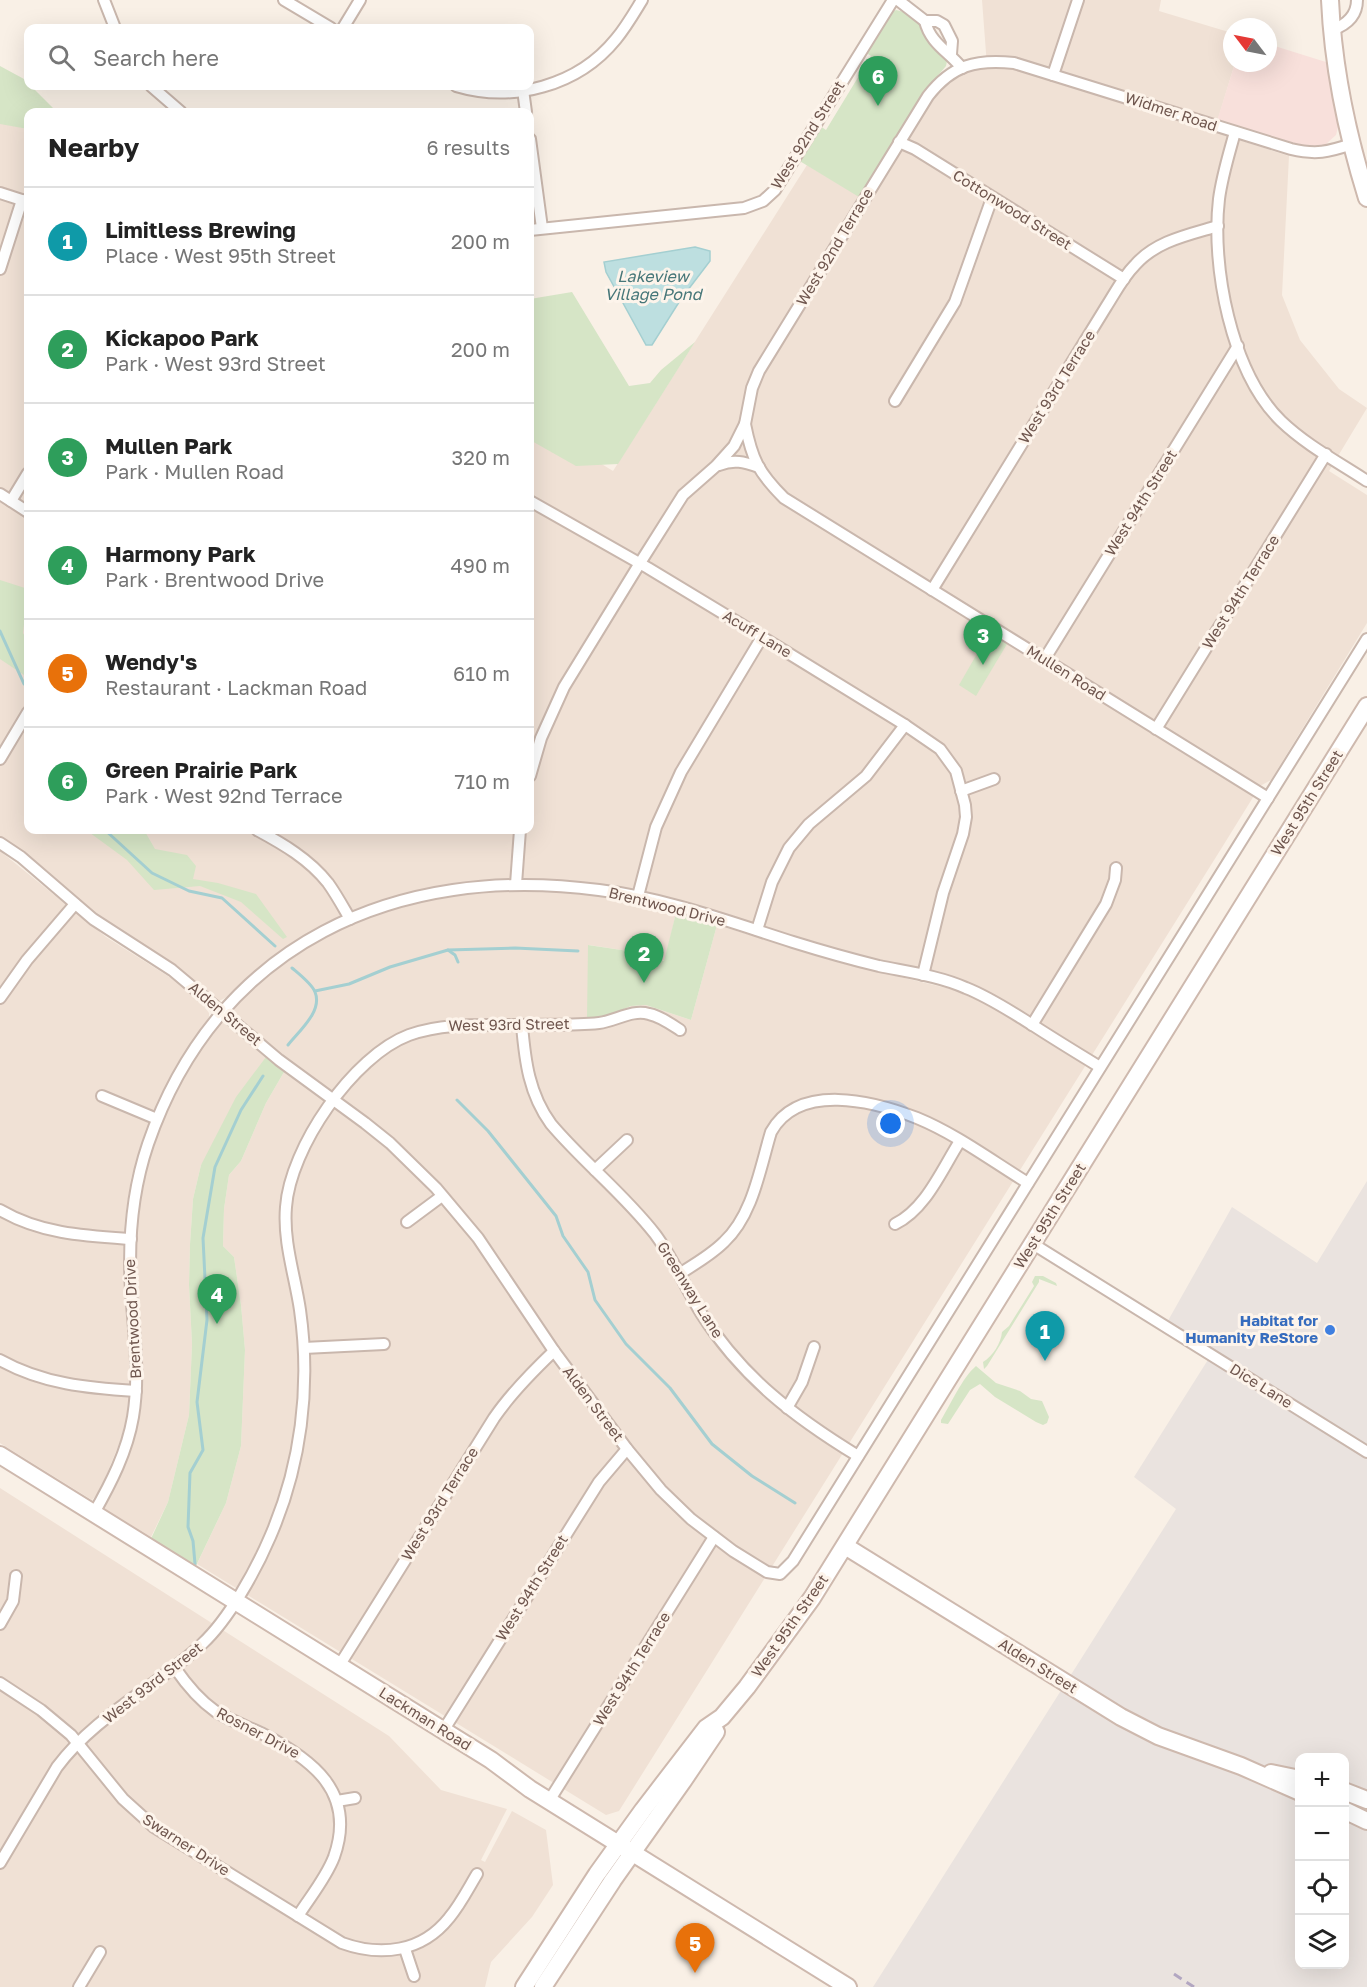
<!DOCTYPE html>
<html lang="en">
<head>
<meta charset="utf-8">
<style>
	:root { --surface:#fff; --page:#f6f6f6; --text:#222; --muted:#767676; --line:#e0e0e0; --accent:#d56859 }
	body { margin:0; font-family:"Golos Text",sans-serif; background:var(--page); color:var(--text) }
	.controls { position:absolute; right:18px; bottom:18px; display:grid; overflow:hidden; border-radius:12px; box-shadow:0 6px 24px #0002 }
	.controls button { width:54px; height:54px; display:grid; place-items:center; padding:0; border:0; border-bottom:2px solid var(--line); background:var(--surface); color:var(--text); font:30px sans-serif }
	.compass { position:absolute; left:1223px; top:18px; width:54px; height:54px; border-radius:50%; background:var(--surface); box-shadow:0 6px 24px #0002; rotate:302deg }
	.you { position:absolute; left:891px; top:1124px; width:21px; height:21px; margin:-15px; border:4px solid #fff; border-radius:50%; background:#1a73e8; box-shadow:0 0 0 9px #1a73e833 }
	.badge { display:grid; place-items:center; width:39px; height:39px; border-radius:50%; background:var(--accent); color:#fff; font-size:20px; font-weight:700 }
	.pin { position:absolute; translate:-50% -50px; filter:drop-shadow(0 2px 3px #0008) }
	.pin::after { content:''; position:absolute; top:32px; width:21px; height:18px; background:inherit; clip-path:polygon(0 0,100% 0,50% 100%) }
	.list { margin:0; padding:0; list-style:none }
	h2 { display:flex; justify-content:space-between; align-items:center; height:78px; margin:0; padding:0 24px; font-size:26px }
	h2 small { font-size:20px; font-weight:400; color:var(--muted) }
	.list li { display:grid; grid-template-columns:39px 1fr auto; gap:18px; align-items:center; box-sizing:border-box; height:108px; padding:0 24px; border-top:2px solid var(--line) }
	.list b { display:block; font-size:22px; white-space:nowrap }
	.list p { margin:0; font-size:20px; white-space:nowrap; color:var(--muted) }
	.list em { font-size:20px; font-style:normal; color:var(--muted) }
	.icon { flex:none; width:33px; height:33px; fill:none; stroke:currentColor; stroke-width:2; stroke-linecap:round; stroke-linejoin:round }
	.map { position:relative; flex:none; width:1367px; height:1987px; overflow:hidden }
	.search { position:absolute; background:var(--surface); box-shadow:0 6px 24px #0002; left:24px; top:24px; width:510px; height:66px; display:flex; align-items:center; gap:15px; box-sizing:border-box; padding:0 21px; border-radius:12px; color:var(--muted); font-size:22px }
	.panel { position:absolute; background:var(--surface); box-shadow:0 6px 24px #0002; left:24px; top:108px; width:510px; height:726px; border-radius:12px }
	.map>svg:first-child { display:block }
</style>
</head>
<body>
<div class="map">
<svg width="1367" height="1987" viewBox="0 0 1367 1987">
	<rect width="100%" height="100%" fill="#f9f0e6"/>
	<!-- residential -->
	<g fill="#f0e1d5">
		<polygon points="982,0 1161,0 1159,11 1232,33 1232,63 1235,63 1214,132 1289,156 1282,295 1300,340 1339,389 1367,408 1329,471 1367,495 1367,623 1271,780 1260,786 1221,849 619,1811 606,1815 197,1564 226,1503 241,1446 245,1350 241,1305 234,1257 223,1246 224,1209 229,1175 241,1161 266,1103 284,1072 201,1165 193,1199 190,1244 189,1285 192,1344 189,1415 168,1502 151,1537 104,1508 136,1424 134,1241 142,1177 150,1150 179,1081 213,1029 265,977 314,943 345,926 402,906 441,897 478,892 559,892 592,895 676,913 665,961 635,952 589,945 588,1019 616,1014 631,1006 646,1005 691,1020 717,925 845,964 955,990 974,999 979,988 800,940 650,894 578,882 503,879 446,885 406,893 368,905 326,924 288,946 259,967 229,996 219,1001 114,930 0,839 0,95 28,112 28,830 530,830 530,420 613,471 807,165 867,201 928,103 941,87 952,78 965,72 987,66"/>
		<polygon points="0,851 106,937 171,978 200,1001 209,1013 209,1017 178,1062 158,1102 142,1141 131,1179 125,1218 123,1255 131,1372 128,1411 121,1439 106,1476 98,1493 92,1500 0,1443"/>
		<polygon points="0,1488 389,1736 441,1790 507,1809 481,1860 485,1862 512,1811 546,1830 553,1885 532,1917 491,1962 485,1987 0,1987"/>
	</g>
	<!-- commercial -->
	<polygon fill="#f8e0db" points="1268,44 1329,63 1338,127 1336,135 1325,145 1319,148 1299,147 1216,124 1235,63 1268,63"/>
	<!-- industrial -->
	<path fill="#eae3df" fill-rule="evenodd" d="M1367,1181V1987H873L1176,1509L1134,1477L1211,1355L1165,1326L1232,1207L1317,1263ZM1300,1758H1344V1964H1300Z"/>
	<!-- green -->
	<g fill="#d6e5c6">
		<path d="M896,10C919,13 934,44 947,61L946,66L924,92L859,197L798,160L820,126L826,130L871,56L865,52L889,14Z"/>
		<polygon points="0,66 24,79 28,86 31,86 57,112 28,112 28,129 0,124"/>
		<polygon points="572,292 629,386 650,383 661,370 695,342 618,464 576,466 530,440 530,299"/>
		<polygon points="0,580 28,589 23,633 28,642 28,671 24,675 0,659"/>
		<polygon points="989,633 1007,644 976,696 959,685"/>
		<polygon points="86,830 144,830 155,849 187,855 196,866 193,879 218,883 256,894 287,937 283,939 241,902 200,886 154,890 127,860"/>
		<polygon points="676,913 717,925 691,1020 646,1005 631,1006 605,1017 587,1019 588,945 635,952 664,961"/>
		<polygon points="266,1057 284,1072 266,1103 241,1161 229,1175 224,1209 223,1246 234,1257 241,1305 245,1350 241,1446 226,1503 194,1570 149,1543 168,1502 189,1415 192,1344 189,1285 190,1244 193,1199 201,1165 236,1097"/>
		<path d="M1035,1276H1043L1056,1283L1057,1286L1039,1279V1282L987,1366L984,1369L983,1362C993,1356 1001,1343 1002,1332L1009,1326L1034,1286L1032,1282Z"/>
		<path d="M976,1366L996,1383L1020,1391L1031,1399L1042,1401L1049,1417L1047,1423L1043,1425L1036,1422L995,1397L980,1384L970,1390L948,1424L941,1423V1420C951,1404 962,1378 976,1366Z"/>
	</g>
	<!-- water -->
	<polygon fill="#bddfe0" stroke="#a4cfd1" stroke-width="1.5" points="695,247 710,251 710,261 681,299 652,345 646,345 606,272 604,262"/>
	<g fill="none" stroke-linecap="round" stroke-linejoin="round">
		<!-- stream -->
		<g stroke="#a4cfd1" stroke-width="3">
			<polyline points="0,631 24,684"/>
			<polyline points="105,830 152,873 189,891 222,898 275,946"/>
			<polyline points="448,950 455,955 458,962"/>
			<polyline points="315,991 349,984 390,967 448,950 515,948 578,951"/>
			<path d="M288,1045C299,1031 323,1011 315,992C312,984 299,974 292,968"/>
			<polyline points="457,1100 488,1131 556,1216 563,1236 588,1272 595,1300 626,1344 670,1388 712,1444 752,1476 795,1503"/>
			<polyline points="195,1564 193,1541 188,1527 190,1473 203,1450 197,1402 207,1320 203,1238 215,1167 241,1110 263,1076"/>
		</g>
		<defs>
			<g id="street">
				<polyline points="104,0 115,28"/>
				<polyline points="284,0 331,28"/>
				<polyline points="898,0 925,21 937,21 944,25 952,41 951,54"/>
				<path d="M925,21C930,43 949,52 962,68"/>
				<polyline points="343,28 360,0"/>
				<path d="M1332,30C1346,25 1357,16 1357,0"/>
				<polyline points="1053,75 1078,0"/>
				<polyline points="151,86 181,112"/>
				<path d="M456,86C513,103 578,86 616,39C626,27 634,13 642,0"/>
				<polyline points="523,90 526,112"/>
				<path d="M1235,132C1229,154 1222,176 1219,199C1211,266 1231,372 1281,421C1306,445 1338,462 1367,481"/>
				<polyline points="530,139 542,228"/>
				<polyline points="899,142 915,149 1124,279"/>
				<polyline points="0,193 28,202"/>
				<polyline points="530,230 744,208 763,201 775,190 893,0"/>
				<polyline points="0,269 22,200"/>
				<polyline points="895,401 955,302 992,198"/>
				<path d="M745,424C752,459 758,472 784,498L1268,798"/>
				<path d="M719,465C734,459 744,462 759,467"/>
				<polyline points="0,494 28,512"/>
				<polyline points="11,501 28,473"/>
				<polyline points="530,501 648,568 762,637 905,725 940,749 956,771 965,805 966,817 963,834 943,893 923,975"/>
				<path d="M932,590L1106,307C1115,293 1123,277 1135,265C1156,241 1188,235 1218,226"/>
				<polyline points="1044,660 1238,346"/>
				<polyline points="1156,729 1326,454"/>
				<polyline points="0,759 28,712"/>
				<path d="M530,776L541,738L564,687L640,563L683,495L716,466L734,446L745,424L752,388L759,371L928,96C952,65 976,59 1014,63L1291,149C1316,155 1328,152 1352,144"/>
				<polyline points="961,791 994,779"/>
				<path d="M257,830C283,844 309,859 328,883C336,894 343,907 350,919"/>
				<polyline points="0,843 21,857 93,919 172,970 279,1060 365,1123 390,1143 436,1188 478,1238 554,1351 627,1449 661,1490 691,1519 733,1551 767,1572 780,1574 793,1561 1367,639"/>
				<polyline points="516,884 520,830"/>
				<polyline points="638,896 656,827 681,772 762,637"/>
				<polyline points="757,930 772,882 789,848 809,824 866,776 905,725"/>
				<polyline points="0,998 27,960 75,904"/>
				<path d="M522,1025C525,1061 529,1094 551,1124C583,1162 624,1194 655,1234C673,1258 685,1287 701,1313C742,1377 794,1417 858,1456"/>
				<polyline points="1032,1025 1106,904 1115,880 1116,868"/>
				<polyline points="102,1096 157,1119"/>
				<polyline points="595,1170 627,1140"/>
				<path d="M0,1210C41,1234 85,1236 131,1239"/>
				<polyline points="407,1222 442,1196"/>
				<path d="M895,1224C926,1209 942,1169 960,1141"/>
				<polyline points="1033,1244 1367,1452"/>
				<path d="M679,1274C695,1264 711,1255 724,1242C753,1215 760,1168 771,1132C799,1082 873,1101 917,1118C956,1134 992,1161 1028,1183"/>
				<polyline points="304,1348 384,1344"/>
				<path d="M0,1360C43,1384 88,1388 136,1391"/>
				<polyline points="787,1408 802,1382 814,1347"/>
				<path d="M94,1513C111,1483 127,1452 133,1417C140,1375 134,1333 131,1291C128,1242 132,1191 148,1144C217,943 397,863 599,890C665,898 730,922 793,942C822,951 850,959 879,966C908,972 939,976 966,988C989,997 1010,1011 1031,1024C1054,1039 1077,1053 1100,1067"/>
				<polyline points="0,1624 13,1601 16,1576"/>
				<path d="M339,1666L494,1418C511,1393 532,1372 554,1351"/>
				<path d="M175,1668C186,1684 198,1699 215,1711C229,1720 246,1726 261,1733C312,1759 357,1792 334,1857C326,1878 310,1897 298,1916"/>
				<path d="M0,1683L41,1710L71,1735L123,1799L154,1827L342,1943C381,1957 422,1952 449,1918C460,1905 468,1889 477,1874"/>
				<polyline points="443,1731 599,1482 627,1449"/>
				<polyline points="337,1801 355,1798"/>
				<polyline points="549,1801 714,1537"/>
				<path d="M0,1863L57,1767C95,1716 156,1687 202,1644C229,1619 256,1570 270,1537C301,1466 311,1387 300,1310C295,1276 283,1242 286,1207C290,1148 353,1056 409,1035C442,1023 478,1025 512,1025C540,1024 570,1026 599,1023C616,1021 632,1009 649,1014C660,1016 671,1024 680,1030"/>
				<polyline points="405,1949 414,1976"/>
				<polyline points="79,1987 100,1952"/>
			</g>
			<g id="secondary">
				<path d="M1330,0C1333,67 1347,134 1367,198"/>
				<polyline points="0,1455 491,1760 530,1789 848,1987"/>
				<polyline points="845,1546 1121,1717 1158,1736 1241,1766 1300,1792"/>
				<polyline points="1271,1773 1300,1779"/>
				<polyline points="1344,1791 1367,1800"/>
				<polyline points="1344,1810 1367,1821"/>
				<polyline points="524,1987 597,1874 643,1810 706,1728 722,1717 747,1687 812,1598 1367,706"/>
				<polyline points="543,1987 613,1880 683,1781 716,1732"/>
			</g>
		</defs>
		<!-- street casing -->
		<use href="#street" stroke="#c9b7ad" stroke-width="14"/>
		<!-- secondary casing -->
		<use href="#secondary" stroke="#ceb9ae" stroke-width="20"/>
		<!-- street -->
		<use href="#street" stroke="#fff" stroke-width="10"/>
		<!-- secondary -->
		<use href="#secondary" stroke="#fff" stroke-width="16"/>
		<!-- rail -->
		<polyline stroke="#b2a6c1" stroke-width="3" stroke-dasharray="9 6" stroke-linecap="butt" points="1174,1974 1194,1987"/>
	</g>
	<!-- markers -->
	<circle fill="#3f7fe0" stroke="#fdf4eb" stroke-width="2" cx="1330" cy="1330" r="6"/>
	<g text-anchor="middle" stroke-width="6" stroke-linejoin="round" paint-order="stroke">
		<!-- street labels -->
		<g font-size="15" fill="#6f564e" stroke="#fdf4eb">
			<text transform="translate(1171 112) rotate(18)" y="5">Widmer Road</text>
			<text transform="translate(808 135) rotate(-58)" y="5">West 92nd Street</text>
			<text transform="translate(1012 210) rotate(32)" y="5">Cottonwood Street</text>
			<text transform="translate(835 247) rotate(-59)" y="5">West 92nd Terrace</text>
			<text transform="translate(1057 387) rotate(-58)" y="5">West 93rd Terrace</text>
			<text transform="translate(1141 503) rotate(-58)" y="5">West 94th Street</text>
			<text transform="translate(1241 592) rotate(-58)" y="5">West 94th Terrace</text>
			<text transform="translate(757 634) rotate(31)" y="5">Acuff Lane</text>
			<text transform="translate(1066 673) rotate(32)" y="5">Mullen Road</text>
			<text transform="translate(1307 803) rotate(-58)" y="5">West 95th Street</text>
			<text transform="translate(667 907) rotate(14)" y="5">Brentwood Drive</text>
			<text transform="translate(225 1014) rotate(40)" y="5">Alden Street</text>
			<text transform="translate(509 1025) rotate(-1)" y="5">West 93rd Street</text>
			<text transform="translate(1050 1216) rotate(-58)" y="5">West 95th Street</text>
			<text transform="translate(690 1290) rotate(58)" y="5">Greenway Lane</text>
			<text transform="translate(133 1319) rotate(-93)" y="5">Brentwood Drive</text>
			<text transform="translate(1261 1386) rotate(32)" y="5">Dice Lane</text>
			<text transform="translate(593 1404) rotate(53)" y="5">Alden Street</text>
			<text transform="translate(440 1504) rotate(-58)" y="5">West 93rd Terrace</text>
			<text transform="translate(532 1588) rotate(-58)" y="5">West 94th Street</text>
			<text transform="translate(790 1626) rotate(-55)" y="5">West 95th Street</text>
			<text transform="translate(1038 1666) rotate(32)" y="5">Alden Street</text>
			<text transform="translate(632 1669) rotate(-58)" y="5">West 94th Terrace</text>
			<text transform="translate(153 1683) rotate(-38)" y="5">West 93rd Street</text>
			<text transform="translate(425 1719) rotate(32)" y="5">Lackman Road</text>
			<text transform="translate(258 1733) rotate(28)" y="5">Rosner Drive</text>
			<text transform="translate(186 1845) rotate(33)" y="5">Swarner Drive</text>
		</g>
		<!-- shop labels -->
		<g font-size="15" font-weight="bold" fill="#366cbe" stroke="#fdf4eb" text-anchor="end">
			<text x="1318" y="1326">Habitat for<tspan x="1318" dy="17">Humanity ReStore</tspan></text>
		</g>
		<!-- water labels -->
		<g font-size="16" font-style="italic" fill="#477779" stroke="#fdf4eb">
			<text x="653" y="282">Lakeview<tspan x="653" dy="18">Village Pond</tspan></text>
		</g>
	</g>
</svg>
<div class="controls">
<button>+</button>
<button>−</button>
<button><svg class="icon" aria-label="locate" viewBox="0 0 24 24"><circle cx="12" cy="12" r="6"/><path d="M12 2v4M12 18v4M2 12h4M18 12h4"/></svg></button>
<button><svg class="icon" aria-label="layers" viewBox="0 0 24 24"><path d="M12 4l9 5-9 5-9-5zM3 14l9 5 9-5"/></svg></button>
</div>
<svg class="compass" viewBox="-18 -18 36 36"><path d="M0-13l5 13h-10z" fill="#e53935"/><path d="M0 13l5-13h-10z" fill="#767676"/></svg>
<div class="you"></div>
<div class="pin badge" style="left:1045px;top:1361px;background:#0f9aa8">1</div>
<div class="pin badge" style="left:644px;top:983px;background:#2e9e5b">2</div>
<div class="pin badge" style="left:983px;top:665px;background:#2e9e5b">3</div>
<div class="pin badge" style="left:217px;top:1324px;background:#2e9e5b">4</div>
<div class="pin badge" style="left:695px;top:1973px;background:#e8710a">5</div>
<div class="pin badge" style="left:878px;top:106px;background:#2e9e5b">6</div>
<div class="search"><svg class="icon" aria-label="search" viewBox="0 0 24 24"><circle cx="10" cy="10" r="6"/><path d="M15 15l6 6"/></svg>Search here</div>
<section class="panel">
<h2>Nearby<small>6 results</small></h2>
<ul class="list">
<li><span class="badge" style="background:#0f9aa8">1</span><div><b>Limitless Brewing</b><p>Place · West 95th Street</p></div><em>200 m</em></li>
<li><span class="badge" style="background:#2e9e5b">2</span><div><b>Kickapoo Park</b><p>Park · West 93rd Street</p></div><em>200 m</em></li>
<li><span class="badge" style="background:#2e9e5b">3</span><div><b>Mullen Park</b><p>Park · Mullen Road</p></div><em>320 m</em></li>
<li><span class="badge" style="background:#2e9e5b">4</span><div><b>Harmony Park</b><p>Park · Brentwood Drive</p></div><em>490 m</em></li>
<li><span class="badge" style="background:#e8710a">5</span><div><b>Wendy's</b><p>Restaurant · Lackman Road</p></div><em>610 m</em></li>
<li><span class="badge" style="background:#2e9e5b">6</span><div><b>Green Prairie Park</b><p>Park · West 92nd Terrace</p></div><em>710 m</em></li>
</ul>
</section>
</div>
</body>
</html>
